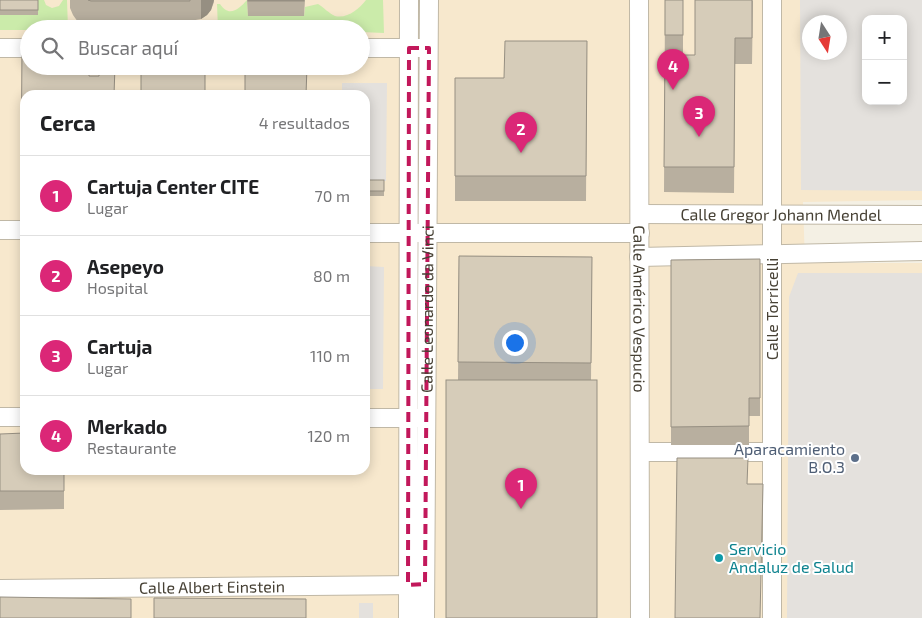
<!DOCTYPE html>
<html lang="es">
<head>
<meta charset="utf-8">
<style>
	:root { --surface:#fff; --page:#f2f2f2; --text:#202124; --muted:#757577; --line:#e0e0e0; --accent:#db2777 }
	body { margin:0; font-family:"Exo 2",sans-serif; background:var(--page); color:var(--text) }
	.controls { position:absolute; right:15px; top:15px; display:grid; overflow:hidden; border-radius:10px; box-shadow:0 2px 12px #0003 }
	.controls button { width:45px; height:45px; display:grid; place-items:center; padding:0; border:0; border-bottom:1px solid var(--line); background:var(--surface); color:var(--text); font:25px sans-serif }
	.compass { position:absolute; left:802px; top:15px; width:45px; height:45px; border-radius:50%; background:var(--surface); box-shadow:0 2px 12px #0003; rotate:168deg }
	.you { position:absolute; left:514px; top:342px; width:18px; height:18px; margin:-12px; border:4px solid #fff; border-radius:50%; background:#1a73e8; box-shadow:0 0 0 8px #1a73e833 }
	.badge { display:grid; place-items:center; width:32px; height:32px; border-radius:50%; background:var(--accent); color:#fff; font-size:16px; font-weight:700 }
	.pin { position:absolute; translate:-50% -41px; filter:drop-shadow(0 1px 2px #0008) }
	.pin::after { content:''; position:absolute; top:26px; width:18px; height:15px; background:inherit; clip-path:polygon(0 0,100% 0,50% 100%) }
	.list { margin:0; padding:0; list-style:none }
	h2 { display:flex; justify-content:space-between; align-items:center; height:65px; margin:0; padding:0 20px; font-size:21px }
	h2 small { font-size:16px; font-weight:400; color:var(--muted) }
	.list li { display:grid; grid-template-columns:32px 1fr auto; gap:15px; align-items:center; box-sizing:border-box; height:80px; padding:0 20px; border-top:1px solid var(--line) }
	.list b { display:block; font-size:19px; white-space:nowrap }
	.list p { margin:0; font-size:16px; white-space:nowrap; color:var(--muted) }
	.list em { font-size:16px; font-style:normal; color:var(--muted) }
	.icon { flex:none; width:28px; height:28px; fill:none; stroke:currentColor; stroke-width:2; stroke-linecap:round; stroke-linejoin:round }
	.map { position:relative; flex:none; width:922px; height:618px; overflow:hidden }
	.search { position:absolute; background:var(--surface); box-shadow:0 2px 12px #0003; left:20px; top:20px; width:350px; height:55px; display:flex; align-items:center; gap:12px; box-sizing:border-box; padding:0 18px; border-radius:28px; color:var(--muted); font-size:19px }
	.panel { position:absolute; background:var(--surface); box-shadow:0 2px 12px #0003; left:20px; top:90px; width:350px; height:385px; border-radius:15px }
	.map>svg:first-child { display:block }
</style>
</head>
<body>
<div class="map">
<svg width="922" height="618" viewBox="0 0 922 618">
	<rect width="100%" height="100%" fill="#f4f0e4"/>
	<!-- commercial -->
	<path fill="#f7e8cd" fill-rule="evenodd" d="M0,0H922V200L803,202L805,263H922V618H0ZM866,19H903V101H866ZM810,22H840V52H810ZM29,29H361V66H29ZM25,95H365V470H25Z"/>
	<!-- green -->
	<g fill="#cbebaa">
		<polygon points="38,0 44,0 46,5 52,8 59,6 63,0 67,0 68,29 29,29 29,30 0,30 0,15 38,15"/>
		<path d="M247,0L248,16H304L305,7L318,4C323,7 330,14 335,16C347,19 359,9 366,0H383L384,33L361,32V29H218L217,4H220C229,18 239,9 247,0Z"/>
	</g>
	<!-- parking -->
	<g fill="#e4e1dd" fill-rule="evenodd">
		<path d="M800,0H922V191L801,190ZM866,19H903V101H866ZM840,22V52H810V22Z"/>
		<polygon points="342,83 387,83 386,181 365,181 365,95 342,95"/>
		<polygon points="365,266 384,267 383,389 365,389"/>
		<polygon points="798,273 922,273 922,618 787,618 789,297"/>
		<rect x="359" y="603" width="14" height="15"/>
	</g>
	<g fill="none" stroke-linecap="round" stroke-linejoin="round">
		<defs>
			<g id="minor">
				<path id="s1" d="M639,0L640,618"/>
				<polyline points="0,48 29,48"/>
				<polyline points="361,48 421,48"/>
				<path id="s2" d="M640,214L922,215"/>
				<polyline points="0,230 25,230"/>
				<polyline points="365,233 640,233"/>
				<polyline points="639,257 922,251"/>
				<polyline points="0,417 25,417"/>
				<polyline points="365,418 418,418"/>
				<polyline points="640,452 772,452"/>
				<path id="s3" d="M0,589L419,585"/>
				<polyline points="408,618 409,0"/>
				<path id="s4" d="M425,618L429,0"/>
				<polyline points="772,618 772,0"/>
			</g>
		</defs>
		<!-- minor casing -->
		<use href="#minor" stroke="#c0b8a6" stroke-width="20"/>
		<!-- minor -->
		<use href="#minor" stroke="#fff" stroke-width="18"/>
	</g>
	<!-- wall -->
	<g fill="#b8af9f">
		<rect x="0" y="0" width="38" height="15"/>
		<polygon points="70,0 214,0 214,2 211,10 207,15 201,19 190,21 190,27 91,26 87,25 78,22 73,15 70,8"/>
		<polygon points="247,0 305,0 304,16 248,16"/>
		<polygon points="665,0 683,0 683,55 695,55 753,0 752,64 735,64 734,193 664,192"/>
		<polygon points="587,41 586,201 455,201 455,78 504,78"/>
		<polygon points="22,48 89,76 115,95 25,95 25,203 21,203"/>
		<rect x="365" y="180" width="19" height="16"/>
		<rect x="22" y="246" width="3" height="49"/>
		<polygon points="459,256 592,257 591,380 458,380"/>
		<polygon points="760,259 760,416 749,416 749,445 671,445 671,260"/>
		<polygon points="23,339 25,339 25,389 22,389"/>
		<polygon points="0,434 25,470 69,470 69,471 64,471 64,509 0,510"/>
	</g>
	<!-- shaded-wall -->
	<polygon fill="#968f82" points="201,0 214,0 211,10 207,15 201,19"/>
	<!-- building -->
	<g fill="#d6ccb9" stroke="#968f82">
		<rect x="0" y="0" width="38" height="10"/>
		<polygon points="88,0 190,0 190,1 91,1"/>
		<rect x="248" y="0" width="56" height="1"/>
		<rect x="665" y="0" width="18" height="35"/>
		<polygon points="695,0 752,0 752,38 735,38 734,167 664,167 665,55 695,55"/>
		<polygon points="505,41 587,41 586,176 455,176 455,78 504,78"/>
		<polygon points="22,48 29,48 29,66 89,66 89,76 99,76 99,66 115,66 114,95 25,95 25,184 21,184"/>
		<rect x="141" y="66" width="64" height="29"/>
		<polygon points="245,66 307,66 306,95 245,95"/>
		<rect x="365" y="180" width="19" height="11"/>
		<rect x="22" y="246" width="3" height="24"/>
		<polygon points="459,256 592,257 591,363 458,362"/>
		<polygon points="760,259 760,398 749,398 749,426 671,427 671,260"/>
		<polygon points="23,339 25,339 25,363 22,363"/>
		<rect x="446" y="380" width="151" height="238"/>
		<polygon points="25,433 25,470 64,470 64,491 0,491 0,434"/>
		<polygon points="677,458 748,458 747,484 763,484 760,618 675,618"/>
		<polygon points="0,597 131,599 131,618 0,618"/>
		<polygon points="154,598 306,599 306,618 154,618"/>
	</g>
	<!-- marked area -->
	<path fill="none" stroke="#c2185b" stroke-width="4" stroke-dasharray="10 6" stroke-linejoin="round" d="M409,48H429L425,584L408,585Z"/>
	<!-- markers -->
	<circle fill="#5c6f8a" stroke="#fff" stroke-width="2" cx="855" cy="458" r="5"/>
	<circle fill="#0f9aa8" stroke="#fff" stroke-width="2" cx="719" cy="558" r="5"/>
	<g text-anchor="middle" stroke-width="4" stroke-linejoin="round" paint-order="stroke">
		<!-- street labels -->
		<g font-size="16" fill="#464034" stroke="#fff">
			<text dy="6" stroke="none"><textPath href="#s2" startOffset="141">Calle Gregor Johann Mendel</textPath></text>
			<text dy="6" stroke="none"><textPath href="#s4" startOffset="309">Calle Leonardo da Vinci</textPath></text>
			<text dy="6" stroke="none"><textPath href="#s1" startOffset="309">Calle Américo Vespucio</textPath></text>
			<text transform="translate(772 309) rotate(-90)" y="6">Calle Torricelli</text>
			<text dy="6" stroke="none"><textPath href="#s3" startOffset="212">Calle Albert Einstein</textPath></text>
		</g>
		<!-- service labels -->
		<g font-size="16" fill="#4e5e75" stroke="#fff" text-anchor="end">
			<text x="845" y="455">Aparacamiento<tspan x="845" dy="18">B.O.3</tspan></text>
		</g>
		<!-- culture labels -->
		<g font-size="16" fill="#0d838f" stroke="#fff" text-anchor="start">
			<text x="729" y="555">Servicio<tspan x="729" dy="18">Andaluz de Salud</tspan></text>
		</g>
	</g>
</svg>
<div class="controls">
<button>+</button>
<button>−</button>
</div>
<svg class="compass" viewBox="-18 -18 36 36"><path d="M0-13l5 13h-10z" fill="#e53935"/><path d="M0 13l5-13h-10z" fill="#757577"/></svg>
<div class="you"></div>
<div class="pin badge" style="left:521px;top:509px">1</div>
<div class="pin badge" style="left:521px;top:153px">2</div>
<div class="pin badge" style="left:699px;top:137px">3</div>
<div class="pin badge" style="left:673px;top:90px">4</div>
<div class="search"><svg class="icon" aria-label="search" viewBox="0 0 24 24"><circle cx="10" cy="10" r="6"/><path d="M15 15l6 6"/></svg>Buscar aquí</div>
<section class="panel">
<h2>Cerca<small>4 resultados</small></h2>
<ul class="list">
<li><span class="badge">1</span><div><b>Cartuja Center CITE</b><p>Lugar</p></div><em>70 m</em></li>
<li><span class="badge">2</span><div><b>Asepeyo</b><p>Hospital</p></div><em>80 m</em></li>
<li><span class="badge">3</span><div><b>Cartuja</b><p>Lugar</p></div><em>110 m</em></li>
<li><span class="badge">4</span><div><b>Merkado</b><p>Restaurante</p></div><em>120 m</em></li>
</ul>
</section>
</div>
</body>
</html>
